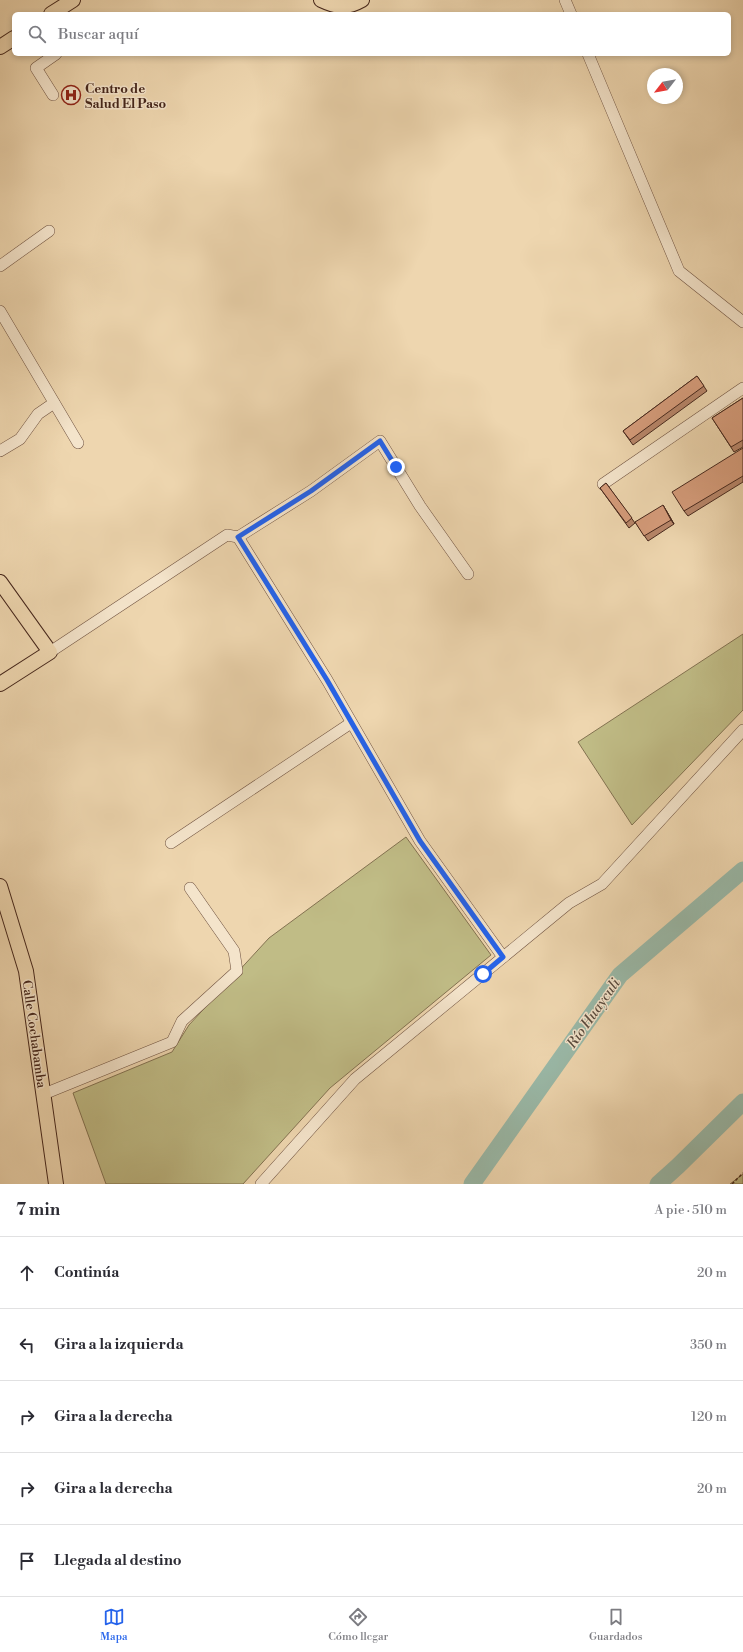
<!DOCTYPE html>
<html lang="es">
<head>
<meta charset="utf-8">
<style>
	:root { --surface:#fff; --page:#f7f7f7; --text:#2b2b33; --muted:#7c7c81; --line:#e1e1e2; --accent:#2563eb }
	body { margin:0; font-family:"Libre Bodoni",serif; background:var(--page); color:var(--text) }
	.compass { position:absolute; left:647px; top:68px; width:36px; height:36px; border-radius:50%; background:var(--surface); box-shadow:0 2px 6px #0003; rotate:239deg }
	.stop { position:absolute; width:12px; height:12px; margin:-9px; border:3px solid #2563eb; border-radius:50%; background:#fff }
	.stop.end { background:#2563eb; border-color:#fff; box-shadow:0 1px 4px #0008 }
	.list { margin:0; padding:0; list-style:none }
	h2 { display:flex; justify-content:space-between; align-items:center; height:52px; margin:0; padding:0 16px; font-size:17px }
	h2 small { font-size:13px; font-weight:400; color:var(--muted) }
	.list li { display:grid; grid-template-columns:26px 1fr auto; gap:12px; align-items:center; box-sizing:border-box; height:72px; padding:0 16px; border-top:1px solid var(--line) }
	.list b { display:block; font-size:15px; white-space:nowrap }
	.list em { font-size:13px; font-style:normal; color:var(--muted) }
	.icon { flex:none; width:22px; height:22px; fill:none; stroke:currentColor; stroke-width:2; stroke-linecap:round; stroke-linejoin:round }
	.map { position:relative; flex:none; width:743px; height:1184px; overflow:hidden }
	.search { position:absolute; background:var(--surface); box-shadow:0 2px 6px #0003; left:12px; right:12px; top:12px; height:44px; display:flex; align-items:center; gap:10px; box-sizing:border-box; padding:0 14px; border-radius:6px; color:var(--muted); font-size:15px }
	.sheet { height:412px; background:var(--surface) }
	nav { display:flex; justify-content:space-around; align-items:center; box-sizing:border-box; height:56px; border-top:1px solid var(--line); background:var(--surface); font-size:11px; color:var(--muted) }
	nav a { display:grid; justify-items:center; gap:2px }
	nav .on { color:var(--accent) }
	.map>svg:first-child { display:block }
</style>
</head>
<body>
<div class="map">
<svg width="743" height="1184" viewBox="0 0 743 1184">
	<rect width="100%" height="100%" fill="#eed6af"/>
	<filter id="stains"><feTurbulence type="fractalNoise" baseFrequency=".005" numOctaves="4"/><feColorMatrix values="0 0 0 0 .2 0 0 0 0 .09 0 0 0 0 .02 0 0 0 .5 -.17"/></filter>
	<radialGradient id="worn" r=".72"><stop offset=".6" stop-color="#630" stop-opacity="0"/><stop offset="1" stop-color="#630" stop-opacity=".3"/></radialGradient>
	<!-- green -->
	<g fill="#c0bc86" stroke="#837251">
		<polygon points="743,634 743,710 632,825 578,742"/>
		<polygon points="406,837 491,955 330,1088 243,1184 106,1184 73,1093 172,1052 189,1025 269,938"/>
		<polygon points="743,1174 743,1184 730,1184"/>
	</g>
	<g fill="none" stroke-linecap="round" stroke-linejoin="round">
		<!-- river -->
		<g stroke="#9ab9a8" stroke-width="17">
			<polyline points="472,1184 620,975 743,870"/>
			<polyline points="658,1184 678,1166 743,1102"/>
		</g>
		<defs>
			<g id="minor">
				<polyline points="565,0 571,14"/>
				<polyline points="588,54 679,271 743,322"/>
				<polyline points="53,95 36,68 56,54"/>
				<polyline points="0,266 49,231"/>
				<polyline points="0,311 78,443"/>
				<polyline points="0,451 20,439 38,414 54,403"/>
				<polyline points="603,484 743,388"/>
				<polyline points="238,537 311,491 380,441 420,506 468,574"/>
				<polyline points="50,652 227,535 238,537 327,680 420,841 503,957"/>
				<polyline points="171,843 351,723"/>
				<polyline points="44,1094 172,1042 182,1021 237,971 234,951 190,888"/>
				<polyline points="261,1184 355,1079 569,903 602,884 743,730"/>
			</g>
			<g id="major">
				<path d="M321,0C338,8 346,9 362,0"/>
				<polyline points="51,14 73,0"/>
				<polyline points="0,47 14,38"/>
				<polyline points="0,582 50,652 0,684"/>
				<polyline points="0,886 26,971 56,1184"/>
			</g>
		</defs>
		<!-- minor casing -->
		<use href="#minor" stroke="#705341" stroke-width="12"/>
		<!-- major casing -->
		<use href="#major" stroke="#46271c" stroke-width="16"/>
		<!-- path -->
		<polyline stroke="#46271c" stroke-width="1.5" stroke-dasharray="3 2" stroke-linecap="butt" points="732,1184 743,1173"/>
		<!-- minor -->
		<use href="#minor" stroke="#f4e4cb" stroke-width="11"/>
		<!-- major -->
		<use href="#major" stroke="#eed6af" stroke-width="14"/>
	</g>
	<!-- wall -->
	<g fill="#b8866a" stroke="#46271c">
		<polygon points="697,376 707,391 633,445 623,431"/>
		<polygon points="743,398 743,447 734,452 712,418"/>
		<polygon points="743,448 743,482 688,516 684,511"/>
		<polygon points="606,483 635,523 629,528 600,488"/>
		<polygon points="666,510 674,524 648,541 635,522"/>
	</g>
	<!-- shaded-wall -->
	<polygon fill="#966d56" stroke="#46271c" points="663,505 666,510 674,524 671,520"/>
	<!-- building -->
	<g fill="#d69c7b" stroke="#46271c">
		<polygon points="697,376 704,386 630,440 623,431"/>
		<polygon points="743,398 743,440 731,447 712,418"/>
		<polygon points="743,448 743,476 684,511 672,492"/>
		<polygon points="606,483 632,518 626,523 600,488"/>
		<polygon points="663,505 671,520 644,536 635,522"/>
	</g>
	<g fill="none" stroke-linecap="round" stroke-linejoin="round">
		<!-- route -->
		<polyline stroke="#2563eb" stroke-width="5" points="396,467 380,441 311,491 238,537 327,680 420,841 503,957 483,974"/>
	</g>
	<!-- icons -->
	<defs>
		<symbol id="hospital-ring" viewBox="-11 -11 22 22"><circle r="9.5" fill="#f4e4cb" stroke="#8f2418" stroke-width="1.5"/><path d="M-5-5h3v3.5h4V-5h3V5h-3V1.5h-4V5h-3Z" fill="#8f2418"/></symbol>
	</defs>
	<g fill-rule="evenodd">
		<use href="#hospital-ring" x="60" y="84" width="22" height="22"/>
	</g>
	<g text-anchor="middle" stroke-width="3" stroke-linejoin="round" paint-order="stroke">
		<!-- poi labels -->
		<g font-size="13" font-weight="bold" fill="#46271c" stroke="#f4e4cb" text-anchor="start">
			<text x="85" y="93">Centro de<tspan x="85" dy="15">Salud El Paso</tspan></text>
		</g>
		<!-- street labels -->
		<g font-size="13" fill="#46271c" stroke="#f4e4cb">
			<text transform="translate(35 1034) rotate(82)" y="5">Calle Cochabamba</text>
		</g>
		<!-- water labels -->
		<g font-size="14" font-style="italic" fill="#5b4c3f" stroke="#f4e4cb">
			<text transform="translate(593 1013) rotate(-55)" y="5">Río Huayculi</text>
		</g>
	</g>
	<rect width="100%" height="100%" filter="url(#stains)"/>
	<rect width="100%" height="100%" fill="url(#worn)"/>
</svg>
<svg class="compass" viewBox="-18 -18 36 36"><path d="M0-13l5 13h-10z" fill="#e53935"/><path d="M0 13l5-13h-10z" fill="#7c7c81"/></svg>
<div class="stop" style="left:483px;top:974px"></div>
<div class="stop end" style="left:396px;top:467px"></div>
<div class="search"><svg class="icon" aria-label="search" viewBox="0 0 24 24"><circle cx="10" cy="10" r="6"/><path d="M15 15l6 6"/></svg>Buscar aquí</div>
</div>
<section class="sheet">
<h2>7 min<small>A pie · 510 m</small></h2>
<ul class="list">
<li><svg class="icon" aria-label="ahead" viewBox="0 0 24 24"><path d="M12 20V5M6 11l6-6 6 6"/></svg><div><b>Continúa</b></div><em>20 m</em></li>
<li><svg class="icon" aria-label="left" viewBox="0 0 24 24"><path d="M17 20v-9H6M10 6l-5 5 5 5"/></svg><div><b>Gira a la izquierda</b></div><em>350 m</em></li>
<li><svg class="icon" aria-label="right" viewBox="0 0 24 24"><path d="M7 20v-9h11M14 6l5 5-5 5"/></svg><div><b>Gira a la derecha</b></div><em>120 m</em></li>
<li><svg class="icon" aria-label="right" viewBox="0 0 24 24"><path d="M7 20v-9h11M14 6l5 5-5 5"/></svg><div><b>Gira a la derecha</b></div><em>20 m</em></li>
<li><svg class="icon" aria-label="arrive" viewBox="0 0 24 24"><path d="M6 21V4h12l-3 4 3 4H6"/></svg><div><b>Llegada al destino</b></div></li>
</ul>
</section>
<nav>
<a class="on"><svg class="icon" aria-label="map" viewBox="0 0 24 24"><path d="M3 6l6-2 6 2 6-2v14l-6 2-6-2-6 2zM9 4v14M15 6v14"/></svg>Mapa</a>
<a><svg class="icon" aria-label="directions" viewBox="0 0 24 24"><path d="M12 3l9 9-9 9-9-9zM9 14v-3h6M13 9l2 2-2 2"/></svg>Cómo llegar</a>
<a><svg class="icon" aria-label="saved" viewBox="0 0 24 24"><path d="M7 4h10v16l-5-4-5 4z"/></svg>Guardados</a>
</nav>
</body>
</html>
